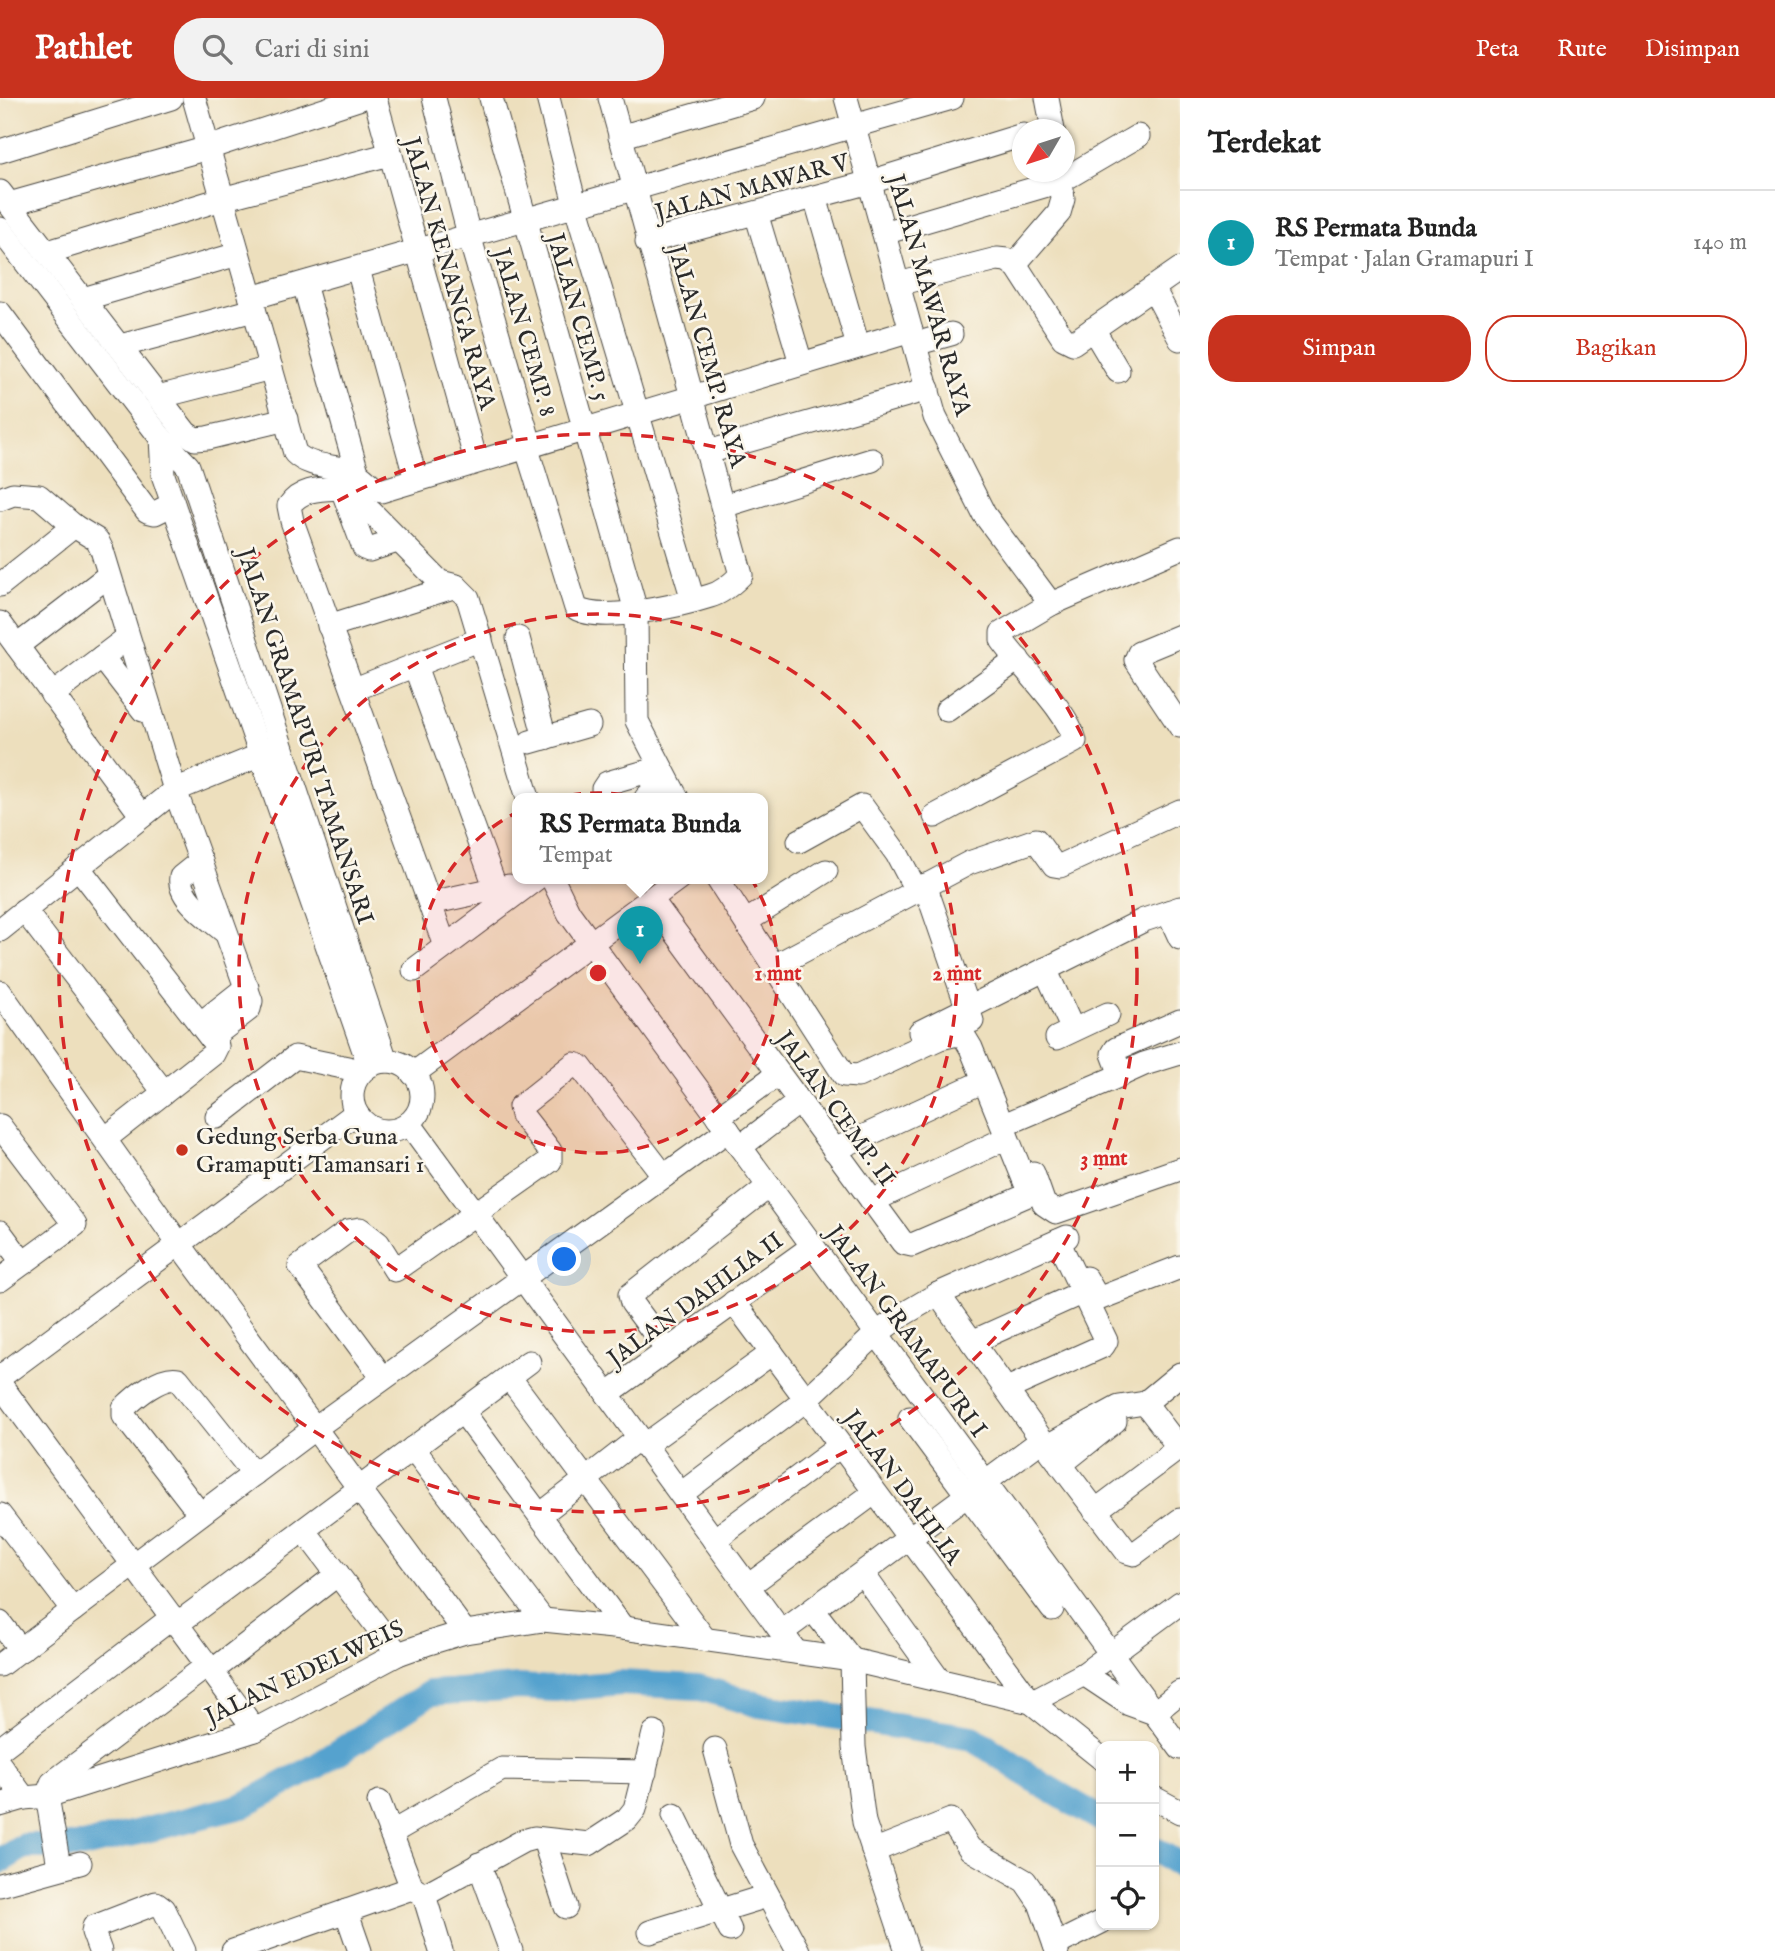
<!DOCTYPE html>
<html lang="id">
<head>
<meta charset="utf-8">
<style>
	:root { --surface:#fff; --page:#f2f2f2; --text:#222; --muted:#767676; --line:#e0e0e0; --accent:#c8321e }
	body { margin:0; font-family:"IM FELL English",serif; background:var(--page); color:var(--text) }
	.controls { position:absolute; right:21px; bottom:21px; display:grid; overflow:hidden; border-radius:14px; box-shadow:0 2px 5px #0004 }
	.controls button { width:63px; height:63px; display:grid; place-items:center; padding:0; border:0; border-bottom:2px solid var(--line); background:var(--surface); color:var(--text); font:35px sans-serif }
	.compass { position:absolute; left:1012px; top:21px; width:63px; height:63px; border-radius:50%; background:var(--surface); box-shadow:0 2px 5px #0004; rotate:231deg }
	.you { position:absolute; left:565px; top:1162px; width:24px; height:24px; margin:-18px; border:5px solid #fff; border-radius:50%; background:#1a73e8; box-shadow:0 0 0 10px #1a73e833 }
	.badge { display:grid; place-items:center; width:46px; height:46px; border-radius:50%; background:var(--accent); color:#fff; font-size:23px; font-weight:700 }
	.pin { position:absolute; translate:-50% -58px; filter:drop-shadow(0 2px 4px #0008) }
	.pin::after { content:''; position:absolute; top:37px; width:24px; height:21px; background:inherit; clip-path:polygon(0 0,100% 0,50% 100%) }
	.popup { position:absolute; left:512px; top:695px; width:256px; height:91px; box-sizing:border-box; display:grid; place-content:center; border-radius:14px; background:var(--surface); filter:drop-shadow(0 2px 5px #0005); font-size:23px; white-space:nowrap; color:var(--muted) }
	.popup b { font-size:26px; color:var(--text) }
	.popup::after { content:''; position:absolute; left:50%; top:100%; margin-left:-14px; border:14px solid transparent; border-top-color:var(--surface) }
	.list { margin:0; padding:0; list-style:none }
	h2 { display:flex; justify-content:space-between; align-items:center; height:91px; margin:0; padding:0 28px; font-size:30px }
	h2 small { font-size:23px; font-weight:400; color:var(--muted) }
	.list li { display:grid; grid-template-columns:46px 1fr auto; gap:21px; align-items:center; box-sizing:border-box; height:105px; padding:0 28px; border-top:2px solid var(--line) }
	.list b { display:block; font-size:26px; white-space:nowrap }
	.list p { margin:0; font-size:23px; white-space:nowrap; color:var(--muted) }
	.list em { font-size:23px; font-style:normal; color:var(--muted) }
	.actions { display:flex; gap:14px; padding:21px 28px }
	.actions a { flex:1; padding:16px 0; border:2px solid var(--accent); border-radius:28px; text-align:center; font-size:24px; color:var(--accent) }
	.actions .main { background:var(--accent); color:#fff }
	.icon { flex:none; width:38px; height:38px; fill:none; stroke:currentColor; stroke-width:2; stroke-linecap:round; stroke-linejoin:round }
	.map { position:relative; flex:none; width:1180px; height:1853px; overflow:hidden }
	header { display:flex; align-items:center; gap:42px; box-sizing:border-box; height:98px; padding:0 35px; background:var(--accent); color:#fff }
	header strong { font-size:33px }
	nav { display:flex; gap:38px; margin-inline-start:auto; font-size:24px }
	.search { width:490px; height:63px; background:var(--page); display:flex; align-items:center; gap:18px; box-sizing:border-box; padding:0 24px; border-radius:28px; color:var(--muted); font-size:26px }
	main { display:flex }
	aside { flex:1; background:var(--surface) }
	.map>svg:first-child { display:block }
</style>
</head>
<body>
<header>
<strong>Pathlet</strong>
<div class="search"><svg class="icon" aria-label="search" viewBox="0 0 24 24"><circle cx="10" cy="10" r="6"/><path d="M15 15l6 6"/></svg>Cari di sini</div>
<nav><a>Peta</a><a>Rute</a><a>Disimpan</a></nav>
</header>
<main>
<div class="map">
<svg width="1180" height="1853" viewBox="0 0 1180 1853">
	<rect width="100%" height="100%" fill="#fbf7ec"/>
	<filter id="ink" filterUnits="userSpaceOnUse"><feTurbulence type="fractalNoise" baseFrequency=".0143" numOctaves="2"/><feDisplacementMap in="SourceGraphic" scale="14" xChannelSelector="R" yChannelSelector="G"/><feConvolveMatrix kernelMatrix="1 2 1 2 8 2 1 2 1" color-interpolation-filters="sRGB"/></filter>
	<filter id="wash" filterUnits="userSpaceOnUse"><feTurbulence type="fractalNoise" baseFrequency=".00686" numOctaves="4" result="noise"/><feDisplacementMap in="SourceGraphic" scale="28" xChannelSelector="R" yChannelSelector="G"/><feGaussianBlur stdDeviation="1.57" result="paint"/><feColorMatrix in="noise" values="0 0 0 0 0 0 0 0 0 0 0 0 0 0 0 0 0 1.4 0 .05"/><feComposite in="paint" operator="in"/></filter>
	<g filter="url(#wash)">
		<rect width="100%" height="100%" fill="#eddfbd"/>
		<g fill="none" stroke-linecap="round" stroke-linejoin="round">
			<!-- river -->
			<g stroke="#55a2ce" stroke-width="26">
				<polyline points="1154,1751 1180,1767"/>
				<polyline points="0,1763 24,1748 83,1748 242,1708 315,1669 430,1595 519,1589 555,1591 621,1585 698,1589 759,1607 973,1640 1041,1686 1101,1721"/>
			</g>
		</g>
	</g>
	<g filter="url(#ink)">
		<g fill="none" stroke-linecap="round" stroke-linejoin="round">
			<defs>
				<g id="minor">
					<path d="M194,0L295,355C310,370 335,367 354,374C364,377 370,389 381,393L911,233"/>
					<polyline points="375,0 476,363"/>
					<polyline points="434,0 469,137 530,346"/>
					<polyline points="491,0 636,513 637,623 677,700"/>
					<polyline points="548,0 575,106 693,502"/>
					<polyline points="846,0 935,319 984,416 1051,506"/>
					<polyline points="1047,0 1053,32"/>
					<polyline points="620,39 753,0"/>
					<polyline points="0,53 171,0"/>
					<polyline points="0,94 186,335 195,341 207,340 286,321"/>
					<polyline points="815,99 858,248"/>
					<polyline points="9,106 208,50 361,0"/>
					<polyline points="756,115 801,265"/>
					<polyline points="0,131 161,340 188,368 386,963"/>
					<polyline points="884,135 1061,83 1138,38"/>
					<polyline points="647,144 870,84 1023,37"/>
					<polyline points="48,154 222,101 390,56"/>
					<polyline points="1015,166 1059,115 1063,101 1060,74"/>
					<polyline points="358,171 416,382"/>
					<polyline points="304,186 357,374"/>
					<polyline points="898,186 997,161 1007,162 1017,169 1063,240 1073,245 1180,171"/>
					<polyline points="1153,190 1180,241"/>
					<polyline points="251,200 952,0"/>
					<polyline points="83,201 238,156"/>
					<polyline points="0,215 147,413 155,415 173,406"/>
					<polyline points="1093,231 1118,273"/>
					<polyline points="915,246 951,236"/>
					<polyline points="120,248 254,212"/>
					<polyline points="158,299 271,270"/>
					<polyline points="161,340 163,377 369,967"/>
					<path d="M526,348L576,510C600,526 682,507 710,498C722,495 732,486 741,477L610,0"/>
					<polyline points="708,354 928,291"/>
					<polyline points="342,391 364,450 369,452 397,443"/>
					<polyline points="0,401 13,396 39,398 74,428 97,442 102,452 175,692 251,903 249,911 211,940"/>
					<polyline points="723,408 872,362"/>
					<polyline points="0,487 74,428"/>
					<polyline points="0,525 142,718"/>
					<polyline points="329,528 456,488"/>
					<polyline points="1180,538 1139,555 1136,562 1180,628"/>
					<polyline points="518,540 545,640"/>
					<polyline points="17,548 108,478"/>
					<polyline points="102,559 143,612"/>
					<polyline points="415,568 496,791"/>
					<polyline points="355,591 481,541"/>
					<polyline points="52,597 127,540"/>
					<polyline points="947,612 1018,561"/>
					<polyline points="530,644 589,627"/>
					<polyline points="606,700 603,691 607,685 645,674 657,689 646,700"/>
					<path d="M935,718L1075,643C1069,614 1020,568 1002,542V535L1051,506L1180,450"/>
					<polyline points="799,743 862,708 897,756 917,794"/>
					<path d="M201,763L181,779C177,800 211,822 225,834"/>
					<polyline points="78,769 217,948 213,956 105,1041"/>
					<polyline points="552,780 569,815 1180,1650"/>
					<polyline points="925,787 972,923"/>
					<polyline points="651,801 903,1145 912,1147 1030,1096 971,950 962,935 940,940 858,978 844,977 717,780"/>
					<polyline points="430,805 509,788"/>
					<polyline points="24,812 164,994"/>
					<polyline points="1168,814 1180,840"/>
					<polyline points="753,819 826,773"/>
					<polyline points="0,832 175,692 273,652"/>
					<path d="M445,848L292,423L289,408C301,390 322,391 341,390L372,415L440,484L456,488L468,500L528,700"/>
					<polyline points="782,864 969,765 1036,742 1054,767 1060,768 1180,713"/>
					<polyline points="1045,871 1073,932"/>
					<polyline points="414,872 537,780"/>
					<polyline points="0,894 171,1135 465,1534"/>
					<polyline points="200,926 247,889"/>
					<polyline points="920,934 1144,822 1180,810"/>
					<polyline points="1057,940 1108,916"/>
					<circle cx="387" cy="998" r="35"/>
					<polyline points="413,976 679,780"/>
					<polyline points="1122,976 1144,966 1180,955"/>
					<polyline points="217,1019 295,959 362,973"/>
					<polyline points="718,1019 778,976"/>
					<polyline points="1013,1023 1121,977 1113,956 1116,951 1180,923"/>
					<polyline points="409,1025 796,1554"/>
					<polyline points="0,1028 75,1127 0,1182"/>
					<polyline points="740,1049 799,1004"/>
					<polyline points="834,1052 984,983"/>
					<polyline points="1033,1075 1044,1106 1056,1114 1180,1071"/>
					<polyline points="872,1103 1007,1040"/>
					<polyline points="0,1134 23,1165"/>
					<polyline points="1086,1180 1098,1201 1180,1169"/>
					<polyline points="938,1196 1042,1342 1127,1454 1134,1456 1180,1422"/>
					<polyline points="734,1204 1031,1604"/>
					<polyline points="972,1244 1083,1194"/>
					<polyline points="667,1252 632,1205 630,1197 769,1088"/>
					<polyline points="0,1279 356,1015"/>
					<polyline points="509,1279 704,1540"/>
					<polyline points="383,1280 300,1168 348,1133 360,1131 378,1145 395,1172 550,1063 550,1053 522,1017 520,1009 574,966 580,968 664,1078"/>
					<polyline points="0,1286 255,1632"/>
					<polyline points="1007,1291 1103,1248 1106,1243 1058,1143"/>
					<polyline points="607,1296 813,1148"/>
					<polyline points="1145,1305 1180,1351"/>
					<polyline points="463,1314 623,1530"/>
					<polyline points="910,1320 1052,1511"/>
					<polyline points="645,1347 772,1255"/>
					<polyline points="1047,1348 1119,1309 1145,1305 1180,1276"/>
					<polyline points="413,1350 543,1522"/>
					<polyline points="1060,1367 1115,1323"/>
					<polyline points="681,1396 807,1301 876,1236 902,1217 938,1196 1067,1139"/>
					<polyline points="1095,1413 1179,1350"/>
					<path d="M200,1416L124,1318V1310C135,1299 161,1277 178,1281L254,1376"/>
					<polyline points="0,1417 73,1512"/>
					<polyline points="540,1417 639,1340"/>
					<polyline points="304,1432 398,1556"/>
					<polyline points="714,1442 840,1348"/>
					<polyline points="863,1476 939,1582"/>
					<polyline points="748,1488 874,1395"/>
					<polyline points="813,1512 852,1562 854,1649 864,1724 907,1853"/>
					<polyline points="0,1525 21,1552"/>
					<polyline points="177,1526 529,1264"/>
					<polyline points="782,1534 1042,1342"/>
					<polyline points="0,1567 315,1330 728,1032"/>
					<polyline points="212,1573 338,1476"/>
					<polyline points="1084,1576 1129,1606 1154,1615 1180,1594"/>
					<polyline points="1031,1604 1084,1576 1180,1505"/>
					<polyline points="0,1651 173,1519"/>
					<polyline points="715,1651 741,1747 798,1853"/>
					<polyline points="0,1667 24,1700"/>
					<polyline points="1154,1700 1180,1714"/>
					<polyline points="379,1704 412,1790"/>
					<polyline points="0,1707 24,1700 47,1698 255,1632 398,1556 429,1545 465,1534 543,1522 623,1530 852,1562 1031,1604 1101,1660"/>
					<polyline points="674,1717 730,1832"/>
					<polyline points="391,1735 502,1671 645,1674"/>
					<polyline points="544,1742 566,1809"/>
					<polyline points="873,1753 951,1722 970,1751 1025,1783 1040,1805 1057,1853"/>
					<polyline points="479,1766 511,1853"/>
					<polyline points="59,1768 47,1698 52,1685 208,1567"/>
					<polyline points="0,1787 80,1765"/>
					<polyline points="424,1797 441,1853"/>
					<polyline points="346,1813 360,1853"/>
					<polyline points="650,1834 767,1798"/>
					<polyline points="1055,1847 1101,1824"/>
					<polyline points="100,1853 93,1834 94,1829 156,1805 164,1811 184,1853"/>
					<polyline points="233,1853 412,1790 424,1797 523,1743 534,1740 589,1746 627,1721 635,1711 654,1635"/>
				</g>
			</defs>
			<!-- minor casing -->
			<use href="#minor" stroke="#484641" stroke-width="25"/>
			<!-- minor -->
			<use href="#minor" stroke="#fff" stroke-width="23"/>
		</g>
	</g>
	<!-- distance rings -->
	<circle cx="598" cy="875" r="180" fill="#d62828" fill-opacity=".12"/>
	<g fill="none" stroke="#d62828" stroke-width="3.5" stroke-dasharray="12 9">
		<circle cx="598" cy="875" r="180"/>
		<circle cx="598" cy="875" r="359"/>
		<circle cx="598" cy="875" r="539"/>
	</g>
	<!-- markers -->
	<circle fill="#c8321e" stroke="#fbf7ec" stroke-width="2.5" cx="182" cy="1052" r="7"/>
	<g text-anchor="middle" stroke-width="5" stroke-linejoin="round" paint-order="stroke">
		<!-- street labels -->
		<g font-size="24" fill="#2b2b2b" stroke="#fbf7ec">
			<text transform="translate(752 89) rotate(-15)" y="8">JALAN MAWAR V</text>
			<text transform="translate(450 175) rotate(74)" y="8">JALAN KENANGA RAYA</text>
			<text transform="translate(930 197) rotate(74)" y="8">JALAN MAWAR RAYA</text>
			<text transform="translate(579 219) rotate(74)" y="8">JALAN CEMP. 5</text>
			<text transform="translate(525 234) rotate(74)" y="8">JALAN CEMP. 8</text>
			<text transform="translate(708 258) rotate(74)" y="8">JALAN CEMP. RAYA</text>
			<text transform="translate(306 638) rotate(72)" y="8">JALAN GRAMAPURI TAMANSARI</text>
			<text transform="translate(836 1010) rotate(54)" y="8">JALAN CEMP. II</text>
			<text transform="translate(695 1201) rotate(-36)" y="8">JALAN DAHLIA II</text>
			<text transform="translate(907 1233) rotate(54)" y="8">JALAN GRAMAPURI I</text>
			<text transform="translate(903 1389) rotate(54)" y="8">JALAN DAHLIA</text>
			<text transform="translate(304 1574) rotate(-25)" y="8">JALAN EDELWEIS</text>
		</g>
		<!-- poi labels -->
		<g font-size="24" fill="#2b2b2b" stroke="#fbf7ec" text-anchor="start">
			<text x="196" y="1046">Gedung Serba Guna<tspan x="196" dy="28">Gramaputi Tamansari 1</tspan></text>
		</g>
	</g>
	<circle cx="598" cy="875" r="10" fill="#d62828" stroke="#fbf7ec" stroke-width="3.5"/>
	<g font-size="21" text-anchor="middle" font-weight="bold" fill="#d62828" stroke="#fbf7ec" stroke-width="5" stroke-linejoin="round" paint-order="stroke">
		<text x="778" y="882">1 mnt</text>
		<text x="957" y="882">2 mnt</text>
		<text x="1104" y="1067">3 mnt</text>
	</g>
</svg>
<div class="controls">
<button>+</button>
<button>−</button>
<button><svg class="icon" aria-label="locate" viewBox="0 0 24 24"><circle cx="12" cy="12" r="6"/><path d="M12 2v4M12 18v4M2 12h4M18 12h4"/></svg></button>
</div>
<svg class="compass" viewBox="-18 -18 36 36"><path d="M0-13l5 13h-10z" fill="#e53935"/><path d="M0 13l5-13h-10z" fill="#767676"/></svg>
<div class="you"></div>
<div class="pin badge" style="left:640px;top:866px;background:#0f9aa8">1</div>
<div class="popup"><b>RS Permata Bunda</b>Tempat</div>
</div>
<aside>
<h2>Terdekat<small></small></h2>
<ul class="list">
<li><span class="badge" style="background:#0f9aa8">1</span><div><b>RS Permata Bunda</b><p>Tempat · Jalan Gramapuri I</p></div><em>140 m</em></li>
</ul>
<div class="actions"><a class="main">Simpan</a><a>Bagikan</a></div>
</aside>
</main>
</body>
</html>
